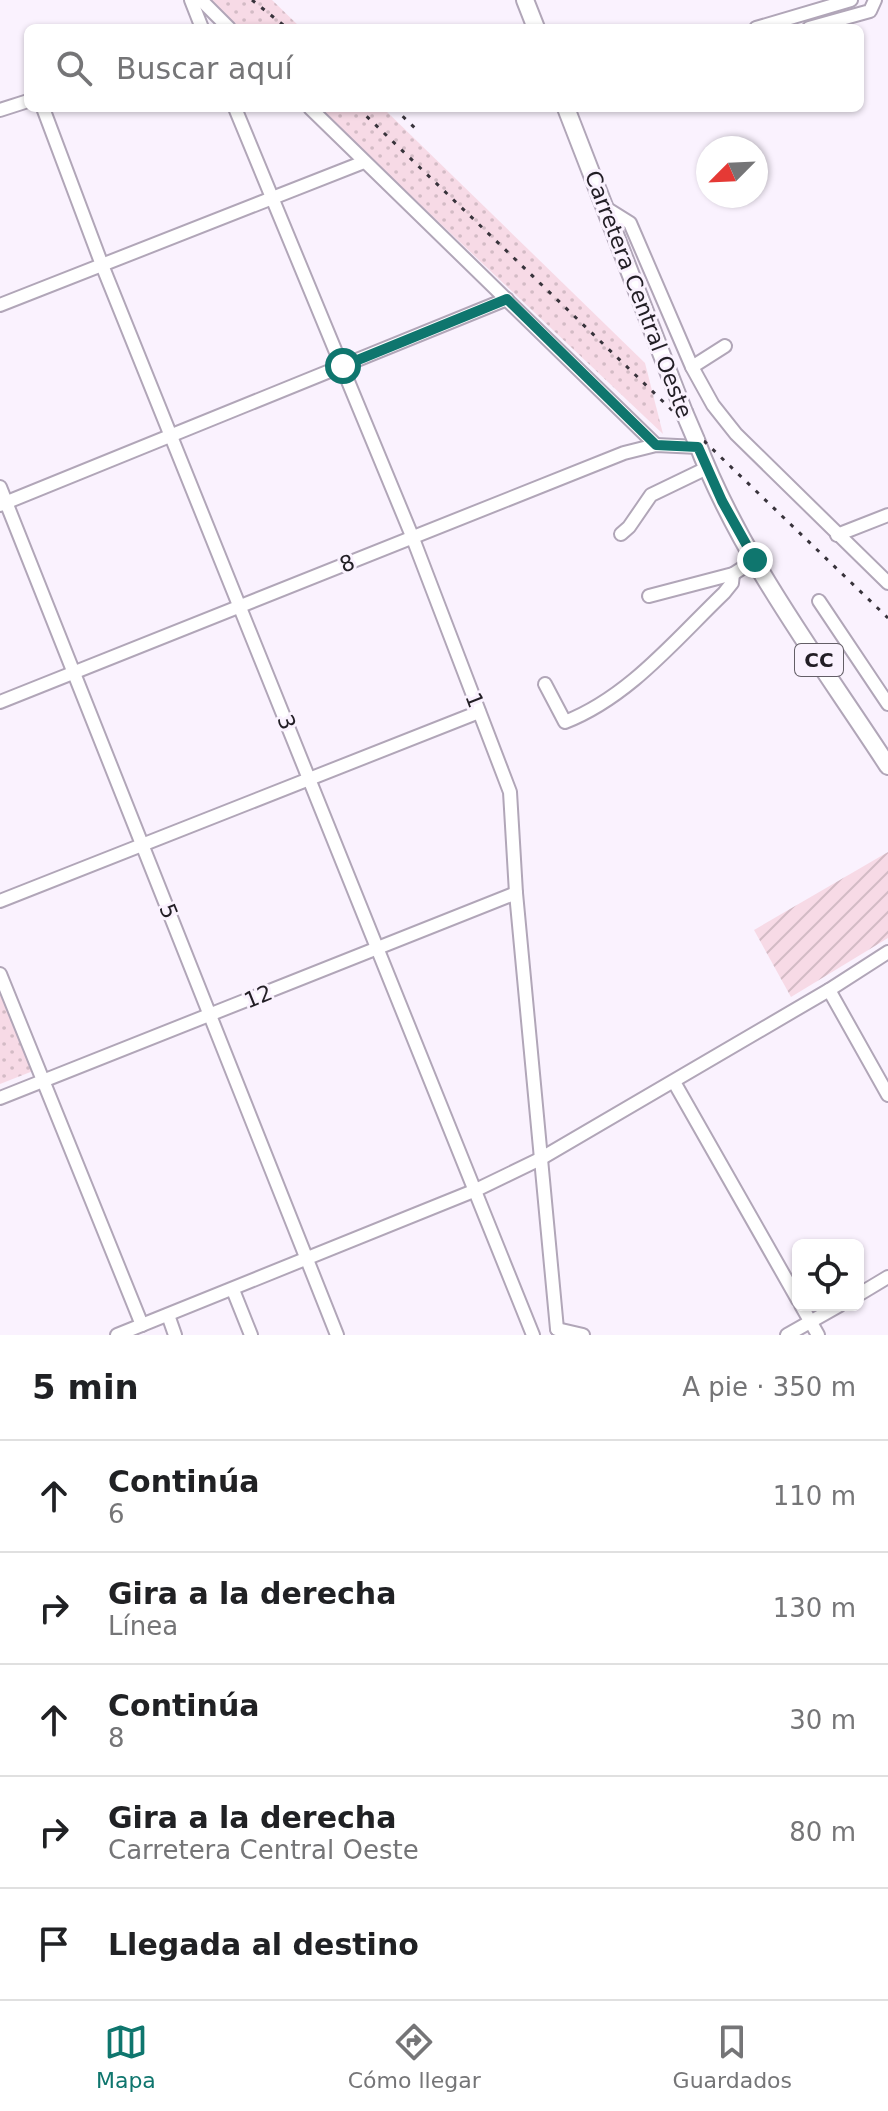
<!DOCTYPE html>
<html lang="es">
<head>
<meta charset="utf-8">
<style>
	:root { --surface:#fff; --page:#f6f6f6; --text:#202124; --muted:#757577; --line:#e0e0e0; --accent:#0f766e }
	body { margin:0; font-family:"DejaVu Sans",sans-serif; background:var(--page); color:var(--text) }
	.controls { position:absolute; right:24px; bottom:24px; display:grid; overflow:hidden; border-radius:12px; box-shadow:0 2px 6px #0004 }
	.controls button { width:72px; height:72px; display:grid; place-items:center; padding:0; border:0; border-bottom:2px solid var(--line); background:var(--surface); color:var(--text); font:40px sans-serif }
	.compass { position:absolute; left:696px; top:136px; width:72px; height:72px; border-radius:50%; background:var(--surface); box-shadow:0 2px 6px #0004; rotate:246deg }
	.stop { position:absolute; width:24px; height:24px; margin:-18px; border:6px solid #0f766e; border-radius:50%; background:#fff }
	.stop.end { background:#0f766e; border-color:#fff; box-shadow:0 2px 8px #0008 }
	.list { margin:0; padding:0; list-style:none }
	h2 { display:flex; justify-content:space-between; align-items:center; height:104px; margin:0; padding:0 32px; font-size:34px }
	h2 small { font-size:26px; font-weight:400; color:var(--muted) }
	.list li { display:grid; grid-template-columns:52px 1fr auto; gap:24px; align-items:center; box-sizing:border-box; height:112px; padding:0 32px; border-top:2px solid var(--line) }
	.list b { display:block; font-size:30px; white-space:nowrap }
	.list p { margin:0; font-size:26px; white-space:nowrap; color:var(--muted) }
	.list em { font-size:26px; font-style:normal; color:var(--muted) }
	.icon { flex:none; width:44px; height:44px; fill:none; stroke:currentColor; stroke-width:2; stroke-linecap:round; stroke-linejoin:round }
	.map { position:relative; flex:none; width:888px; height:1335px; overflow:hidden }
	.search { position:absolute; background:var(--surface); box-shadow:0 2px 6px #0004; left:24px; right:24px; top:24px; height:88px; display:flex; align-items:center; gap:20px; box-sizing:border-box; padding:0 28px; border-radius:12px; color:var(--muted); font-size:30px }
	.sheet { height:664px; background:var(--surface) }
	nav { display:flex; justify-content:space-around; align-items:center; box-sizing:border-box; height:112px; border-top:2px solid var(--line); background:var(--surface); font-size:22px; color:var(--muted) }
	nav a { display:grid; justify-items:center; gap:4px }
	nav .on { color:var(--accent) }
	.map>svg:first-child { display:block }
</style>
</head>
<body>
<div class="map">
<svg width="888" height="1335" viewBox="0 0 888 1335">
	<defs>
		<pattern id="grass-dots" width="8" height="8" patternUnits="userSpaceOnUse" patternTransform="scale(2)"><rect width="8" height="8" fill="#f7dae6"/><path d="M2 2h.1M6 6h.1" fill="none" stroke="#d3bbc5" stroke-width="1.8" stroke-linecap="round"/></pattern>
		<pattern id="garden-furrows" width="10" height="10" patternUnits="userSpaceOnUse" patternTransform="scale(2)"><rect width="10" height="10" fill="#f7dae6"/><path d="M-1 1l2-2M0 10L10 0M9 11l2-2" fill="none" stroke="#d3bbc5"/></pattern>
	</defs>
	<rect width="100%" height="100%" fill="#faf2fe"/>
	<!-- grass -->
	<g fill="url(#grass-dots)">
		<polygon points="206,0 272,0 301,28 235,28"/>
		<polygon points="318,108 383,108 645,363 663,434"/>
		<polygon points="0,988 33,1071 0,1084"/>
	</g>
	<!-- garden -->
	<polygon fill="url(#garden-furrows)" points="888,852 888,938 791,997 754,930"/>
	<g fill="none" stroke-linecap="round" stroke-linejoin="round">
		<defs>
			<g id="minor">
				<polyline points="191,0 202,28"/>
				<polyline points="201,0 229,28"/>
				<polyline points="756,28 851,0"/>
				<polyline points="809,28 870,11 875,0"/>
				<polyline points="43,108 102,265 533,1335"/>
				<polyline points="235,108 412,536 510,792 516,893 557,1329"/>
				<polyline points="310,108 656,445"/>
				<polyline points="0,110 28,101"/>
				<polyline points="606,208 630,223 692,367 713,405 736,434 888,583"/>
				<polyline points="0,305 364,162"/>
				<polyline points="692,367 725,346"/>
				<polyline points="0,487 337,1335"/>
				<polyline points="0,505 507,299"/>
				<polyline points="621,534 629,527 651,495 707,468"/>
				<polyline points="837,535 888,515"/>
				<polyline points="649,596 733,574 755,560"/>
				<polyline points="819,601 888,704"/>
				<path d="M545,684L565,722C629,697 675,640 724,593L732,583L733,574"/>
				<polyline points="0,702 624,453 656,445 698,447"/>
				<polyline points="0,901 479,712"/>
				<polyline points="0,974 142,1325"/>
				<polyline points="829,990 888,1095"/>
				<polyline points="674,1082 798,1300"/>
				<polyline points="0,1098 516,893"/>
				<polyline points="233,1290 251,1335"/>
				<polyline points="858,1295 888,1277"/>
				<polyline points="801,1305 818,1335"/>
				<polyline points="168,1315 175,1335"/>
				<polyline points="557,1329 583,1335"/>
				<polyline points="117,1335 476,1190 540,1159 829,990 888,952"/>
				<polyline points="787,1335 840,1305"/>
			</g>
			<g id="major">
				<polyline points="525,0 536,28"/>
				<polyline points="566,108 684,412"/>
				<path d="M696,440C739,555 821,663 888,766"/>
			</g>
		</defs>
		<!-- minor casing -->
		<use href="#minor" stroke="#b1a6b8" stroke-width="16"/>
		<!-- major casing -->
		<use href="#major" stroke="#b1a6b8" stroke-width="20"/>
		<!-- minor -->
		<use href="#minor" stroke="#fff" stroke-width="12"/>
		<!-- major -->
		<use href="#major" stroke="#fff" stroke-width="16"/>
		<!-- rail -->
		<g stroke="#38333b" stroke-width="3" stroke-dasharray="4 8" stroke-linecap="butt">
			<polyline points="252,0 287,28"/>
			<polyline points="358,108 888,618"/>
			<polyline points="394,108 416,129"/>
		</g>
		<defs>
			<polyline id="major-bridge" points="684,412 696,440"/>
		</defs>
		<!-- major-bridge casing -->
		<use href="#major-bridge" stroke="#b1a6b8" stroke-width="20" stroke-linecap="butt"/>
		<!-- major-bridge -->
		<use href="#major-bridge" stroke="#fff" stroke-width="16"/>
	</g>
	<g fill="none" stroke-linecap="round" stroke-linejoin="round">
		<!-- route -->
		<polyline stroke="#0f766e" stroke-width="10" points="343,366 507,299 656,445 698,447 722,501 755,560"/>
	</g>
	<g text-anchor="middle" stroke-width="6" stroke-linejoin="round" paint-order="stroke">
		<!-- shield labels -->
		<rect fill="#faf2fe" stroke="#635e66" stroke-width="2" x="795" y="644" width="48" height="32" rx="6"/>
		<g font-size="20" font-weight="bold" fill="#221e25">
			<text x="819" y="667">CC</text>
		</g>
		<!-- street labels -->
		<g font-size="22" fill="#221e25" stroke="#faf2fe">
			<text transform="translate(639 294) rotate(69)" y="8">Carretera Central Oeste</text>
			<text transform="translate(347 563) rotate(-22)" y="8">8</text>
			<text transform="translate(475 700) rotate(69)" y="8">1</text>
			<text transform="translate(287 722) rotate(68)" y="8">3</text>
			<text transform="translate(169 911) rotate(68)" y="8">5</text>
			<text transform="translate(258 996) rotate(-22)" y="8">12</text>
		</g>
	</g>
</svg>
<div class="controls">
<button><svg class="icon" aria-label="locate" viewBox="0 0 24 24"><circle cx="12" cy="12" r="6"/><path d="M12 2v4M12 18v4M2 12h4M18 12h4"/></svg></button>
</div>
<svg class="compass" viewBox="-18 -18 36 36"><path d="M0-13l5 13h-10z" fill="#e53935"/><path d="M0 13l5-13h-10z" fill="#757577"/></svg>
<div class="stop" style="left:343px;top:366px"></div>
<div class="stop end" style="left:755px;top:560px"></div>
<div class="search"><svg class="icon" aria-label="search" viewBox="0 0 24 24"><circle cx="10" cy="10" r="6"/><path d="M15 15l6 6"/></svg>Buscar aquí</div>
</div>
<section class="sheet">
<h2>5 min<small>A pie · 350 m</small></h2>
<ul class="list">
<li><svg class="icon" aria-label="ahead" viewBox="0 0 24 24"><path d="M12 20V5M6 11l6-6 6 6"/></svg><div><b>Continúa</b><p>6</p></div><em>110 m</em></li>
<li><svg class="icon" aria-label="right" viewBox="0 0 24 24"><path d="M7 20v-9h11M14 6l5 5-5 5"/></svg><div><b>Gira a la derecha</b><p>Línea</p></div><em>130 m</em></li>
<li><svg class="icon" aria-label="ahead" viewBox="0 0 24 24"><path d="M12 20V5M6 11l6-6 6 6"/></svg><div><b>Continúa</b><p>8</p></div><em>30 m</em></li>
<li><svg class="icon" aria-label="right" viewBox="0 0 24 24"><path d="M7 20v-9h11M14 6l5 5-5 5"/></svg><div><b>Gira a la derecha</b><p>Carretera Central Oeste</p></div><em>80 m</em></li>
<li><svg class="icon" aria-label="arrive" viewBox="0 0 24 24"><path d="M6 21V4h12l-3 4 3 4H6"/></svg><div><b>Llegada al destino</b></div></li>
</ul>
</section>
<nav>
<a class="on"><svg class="icon" aria-label="map" viewBox="0 0 24 24"><path d="M3 6l6-2 6 2 6-2v14l-6 2-6-2-6 2zM9 4v14M15 6v14"/></svg>Mapa</a>
<a><svg class="icon" aria-label="directions" viewBox="0 0 24 24"><path d="M12 3l9 9-9 9-9-9zM9 14v-3h6M13 9l2 2-2 2"/></svg>Cómo llegar</a>
<a><svg class="icon" aria-label="saved" viewBox="0 0 24 24"><path d="M7 4h10v16l-5-4-5 4z"/></svg>Guardados</a>
</nav>
</body>
</html>
